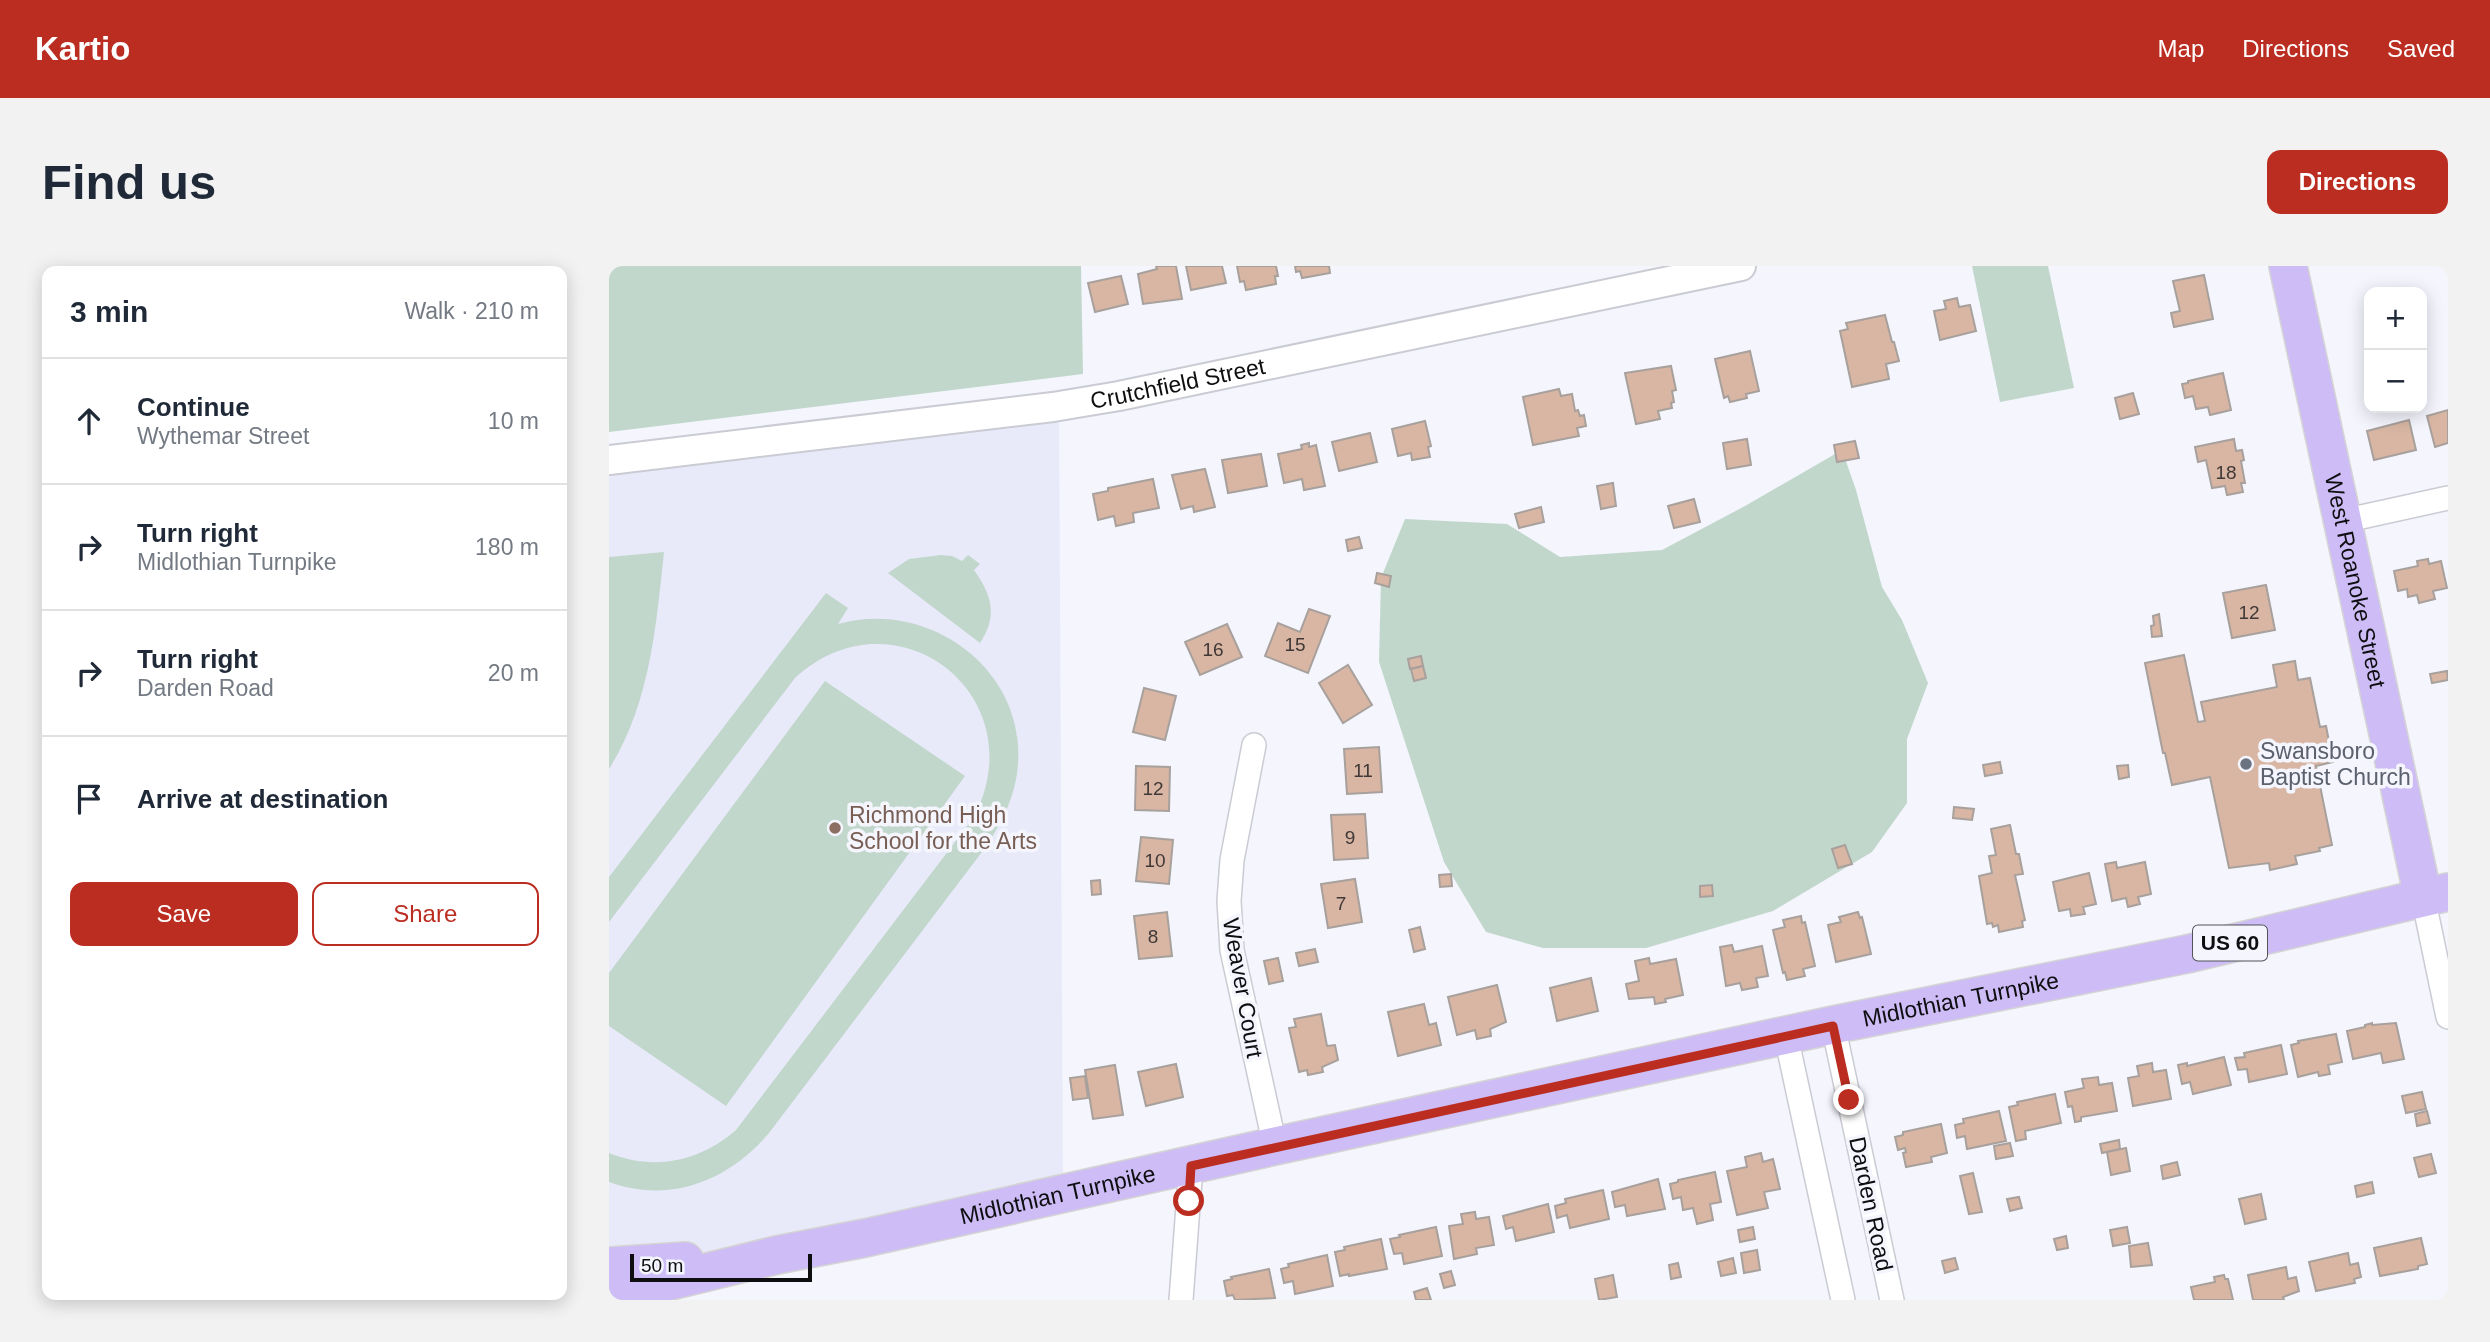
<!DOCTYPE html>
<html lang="en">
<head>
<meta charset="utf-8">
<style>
	:root { --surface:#fff; --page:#f2f2f3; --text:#1f2937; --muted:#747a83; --line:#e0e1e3; --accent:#bb2d21 }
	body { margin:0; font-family:Arial,sans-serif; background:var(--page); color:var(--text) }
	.controls { position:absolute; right:21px; top:21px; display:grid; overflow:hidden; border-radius:14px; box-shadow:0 4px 18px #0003 }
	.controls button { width:63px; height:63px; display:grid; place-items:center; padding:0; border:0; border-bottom:2px solid var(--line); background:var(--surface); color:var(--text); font:35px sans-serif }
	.scale { position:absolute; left:21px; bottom:18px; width:182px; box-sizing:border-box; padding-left:7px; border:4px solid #0e0e11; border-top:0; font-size:19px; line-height:24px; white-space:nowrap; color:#0e0e11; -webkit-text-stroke:5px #f4f5fd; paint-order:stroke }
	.stop { position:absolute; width:21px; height:21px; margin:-16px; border:5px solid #bb2d21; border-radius:50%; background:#fff }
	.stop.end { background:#bb2d21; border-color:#fff; box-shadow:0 2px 7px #0008 }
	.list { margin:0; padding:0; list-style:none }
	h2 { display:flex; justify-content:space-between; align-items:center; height:91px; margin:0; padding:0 28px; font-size:30px }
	h2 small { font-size:23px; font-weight:400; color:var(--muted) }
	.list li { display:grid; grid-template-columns:46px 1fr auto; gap:21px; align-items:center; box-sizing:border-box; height:126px; padding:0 28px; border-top:2px solid var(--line) }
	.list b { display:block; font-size:26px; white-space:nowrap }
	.list p { margin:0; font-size:23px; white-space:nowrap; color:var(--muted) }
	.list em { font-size:23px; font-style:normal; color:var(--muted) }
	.actions { display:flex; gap:14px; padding:21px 28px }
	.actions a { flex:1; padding:16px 0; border:2px solid var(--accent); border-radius:14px; text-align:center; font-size:24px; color:var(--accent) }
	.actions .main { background:var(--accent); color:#fff }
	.icon { flex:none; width:38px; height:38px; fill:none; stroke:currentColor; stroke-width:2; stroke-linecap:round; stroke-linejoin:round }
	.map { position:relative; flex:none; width:1839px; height:1034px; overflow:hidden; border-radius:14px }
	header { display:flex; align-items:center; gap:42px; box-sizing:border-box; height:98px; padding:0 35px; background:var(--accent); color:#fff }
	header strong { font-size:33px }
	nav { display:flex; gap:38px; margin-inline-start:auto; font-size:24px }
	.intro { display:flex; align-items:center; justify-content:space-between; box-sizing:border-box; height:168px; padding:0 42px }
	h1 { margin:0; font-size:49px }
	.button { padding:18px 32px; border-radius:14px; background:var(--accent); color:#fff; font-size:24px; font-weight:700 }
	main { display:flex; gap:42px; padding:0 42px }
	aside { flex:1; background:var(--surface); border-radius:14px; box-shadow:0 4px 18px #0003 }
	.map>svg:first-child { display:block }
</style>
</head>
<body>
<header>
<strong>Kartio</strong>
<nav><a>Map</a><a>Directions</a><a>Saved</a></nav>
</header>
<div class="intro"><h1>Find us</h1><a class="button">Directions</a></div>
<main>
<aside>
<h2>3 min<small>Walk · 210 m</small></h2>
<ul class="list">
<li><svg class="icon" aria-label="ahead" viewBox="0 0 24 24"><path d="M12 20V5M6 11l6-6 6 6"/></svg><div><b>Continue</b><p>Wythemar Street</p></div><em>10 m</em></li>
<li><svg class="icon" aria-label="right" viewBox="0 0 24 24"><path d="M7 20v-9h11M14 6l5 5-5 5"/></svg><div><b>Turn right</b><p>Midlothian Turnpike</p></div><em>180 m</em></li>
<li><svg class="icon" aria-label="right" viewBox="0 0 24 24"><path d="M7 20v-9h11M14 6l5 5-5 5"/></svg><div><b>Turn right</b><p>Darden Road</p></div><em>20 m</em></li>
<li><svg class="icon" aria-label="arrive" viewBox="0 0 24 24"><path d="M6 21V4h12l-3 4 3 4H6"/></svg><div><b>Arrive at destination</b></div></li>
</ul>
<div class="actions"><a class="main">Save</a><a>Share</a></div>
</aside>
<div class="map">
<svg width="1839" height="1034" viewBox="0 0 1839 1034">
	<rect width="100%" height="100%" fill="#f4f5fd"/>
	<!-- built -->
	<polygon fill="#e8eafa" points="450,142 454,929 301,963 0,1001 0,195"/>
	<!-- green -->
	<g fill="#c2d7cb">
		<polygon points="0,0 472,0 474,108 0,166"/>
		<polygon points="1363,0 1439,0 1465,122 1391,136"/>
		<polygon points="1233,184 1247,224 1273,321 1293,354 1319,417 1298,473 1298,537 1263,586 1164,645 1037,682 934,682 877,666 835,596 770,396 772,312 796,253 898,258 951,291 1053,284 1136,240"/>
		<path d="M55,286C47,361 41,438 0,503V291Z"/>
		<path d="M332,289L343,290L353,295L359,289L371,298L365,304C383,329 389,350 371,377L279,307L300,293Z"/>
		<path d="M217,327L239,342L229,358C319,333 416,402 409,498C407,529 393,557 376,582L160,867C119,915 61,938 0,916V887C45,905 90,896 127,864L365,551C428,428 285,321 186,412L0,656V611Z"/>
		<polygon points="216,415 356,510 117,840 0,760 0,707"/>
	</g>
	<!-- building -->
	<g fill="#d8b6a3" stroke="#a8a09c" stroke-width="2">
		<polygon points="547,0 567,0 573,33 534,38 529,8 548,3"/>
		<polygon points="577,0 613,0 617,17 582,24"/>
		<polygon points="628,0 667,0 669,10 666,10 667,18 637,24 635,15 631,16"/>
		<polygon points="686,0 720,0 721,7 693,12 691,5 687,6"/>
		<polygon points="1595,9 1604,53 1565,61 1562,47 1571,45 1564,15"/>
		<polygon points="512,10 519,38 486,46 479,17"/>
		<polygon points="1348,32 1350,41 1361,39 1367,65 1331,74 1325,45 1337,43 1335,35"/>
		<polygon points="1276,49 1283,76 1285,76 1290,95 1277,98 1280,113 1243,121 1231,65 1239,63 1237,57"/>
		<polygon points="1141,85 1150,125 1137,128 1138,132 1121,136 1119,130 1115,132 1106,93"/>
		<polygon points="1062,100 1067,124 1063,125 1065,136 1062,137 1063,142 1049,145 1051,153 1027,158 1016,107"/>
		<polygon points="1614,107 1622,144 1601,149 1599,141 1587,143 1584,130 1576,132 1573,118 1579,117 1579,115"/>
		<polygon points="950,123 952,130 963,128 966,145 969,144 971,150 975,149 977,160 968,162 970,170 924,179 914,131"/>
		<polygon points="1524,127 1530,148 1511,153 1506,132"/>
		<polygon points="1839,144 1839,177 1826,181 1818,150"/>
		<polygon points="1800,154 1807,184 1765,194 1758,165"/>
		<polygon points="816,155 822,180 819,181 821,191 803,194 802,187 789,190 783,163"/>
		<polygon points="761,167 768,196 730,205 723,176"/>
		<polygon points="1138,173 1142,199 1118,203 1114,177"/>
		<polygon points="1625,173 1627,185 1633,184 1635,194 1632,195 1636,217 1632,217 1634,226 1618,229 1616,220 1603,222 1597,194 1589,196 1586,181"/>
		<polygon points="1246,175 1250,192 1228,196 1225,179"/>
		<polygon points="700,177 700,181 707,179 716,220 695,224 693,213 675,217 669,188 693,183 692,179"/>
		<polygon points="652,188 658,220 619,227 613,194"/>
		<polygon points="596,203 606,241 585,246 584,240 572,243 563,209"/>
		<polygon points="544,213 550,242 524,247 525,256 507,260 505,250 489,254 484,228 499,225 499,222"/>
		<polygon points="1004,217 1007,240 992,243 988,220"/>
		<polygon points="1085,233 1091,256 1065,262 1059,240"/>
		<polygon points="932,241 935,256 910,262 906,248"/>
		<polygon points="750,271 753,282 739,285 737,274"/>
		<polygon points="1819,293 1820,298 1832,295 1838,322 1824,325 1826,333 1810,337 1808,329 1799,331 1798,323 1789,325 1785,305 1809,300 1808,295"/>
		<polygon points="768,307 782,310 780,321 766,317"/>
		<polygon points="1657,319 1666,364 1623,372 1614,327"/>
		<polygon points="700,343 721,350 699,407 656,390 669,357 691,366"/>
		<polygon points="1550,348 1553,370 1543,371 1542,360 1545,359 1544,350"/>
		<polygon points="618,358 633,391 591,409 576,376"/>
		<polygon points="1575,389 1589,456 1596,455 1592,436 1668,421 1664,399 1686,395 1689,414 1701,412 1711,461 1717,460 1724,496 1707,500 1723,579 1710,582 1711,585 1686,590 1688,598 1661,604 1660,597 1620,602 1601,511 1563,519 1556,487 1554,487 1536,397"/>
		<polygon points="812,390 814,400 801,403 799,393"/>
		<polygon points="739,399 763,439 734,457 710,417"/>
		<polygon points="814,400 817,412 805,415 802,403"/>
		<polygon points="1838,405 1839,414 1823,417 1821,408"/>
		<polygon points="535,422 567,430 556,474 524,466"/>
		<polygon points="770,481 773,526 738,528 735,483"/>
		<polygon points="1391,496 1393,507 1376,510 1374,499"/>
		<polygon points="1519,499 1520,511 1510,513 1508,500"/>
		<polygon points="527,500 561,501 560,545 526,544"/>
		<polygon points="1345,541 1365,543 1363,554 1344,552"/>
		<polygon points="756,548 759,592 725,594 722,549"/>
		<polygon points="1401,559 1407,588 1410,588 1414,608 1406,609 1416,654 1413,655 1414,661 1390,666 1389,659 1384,661 1383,657 1378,658 1370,610 1383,607 1380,590 1387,589 1382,563"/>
		<polygon points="532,571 564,574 560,618 527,615"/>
		<polygon points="1236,579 1243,598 1229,602 1223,583"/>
		<polygon points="1507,596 1508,602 1536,596 1542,628 1529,631 1531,638 1519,641 1517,632 1503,635 1496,598"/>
		<polygon points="1480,607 1487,638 1474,641 1476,648 1462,650 1461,643 1450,645 1444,616"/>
		<polygon points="842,608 843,620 831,621 830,609"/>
		<polygon points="746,613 753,656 719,662 712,618"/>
		<polygon points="491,614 492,628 483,629 482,615"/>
		<polygon points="1103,619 1104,630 1091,631 1091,620"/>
		<polygon points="558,646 563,690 530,693 525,650"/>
		<polygon points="1249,646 1251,652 1253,651 1262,688 1227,696 1219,659 1232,656 1230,651"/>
		<polygon points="1192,650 1193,657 1196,656 1206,700 1194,703 1196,710 1178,714 1176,706 1174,707 1164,664 1176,661 1174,654"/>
		<polygon points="811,661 816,683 805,686 800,664"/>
		<polygon points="1123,679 1125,686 1153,680 1159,710 1147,712 1149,721 1133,724 1131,717 1117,720 1111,681"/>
		<polygon points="706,683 709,696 690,700 687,687"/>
		<polygon points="669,692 674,715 660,718 655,695"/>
		<polygon points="1040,692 1041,698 1067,693 1074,729 1056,733 1057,736 1046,738 1045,731 1020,733 1017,718 1030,715 1026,695"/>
		<polygon points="982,712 989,745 948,755 941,722"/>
		<polygon points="888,719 897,756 881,763 882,770 868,773 866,764 848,769 839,731"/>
		<polygon points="815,738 820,759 827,757 832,779 789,790 779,746"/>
		<polygon points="712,748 718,780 726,779 729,794 713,801 714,806 699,809 698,804 690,806 680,762 687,761 685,753"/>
		<polygon points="1763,757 1763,759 1787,757 1795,793 1774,797 1772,787 1744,793 1738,765 1756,761 1756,759"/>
		<polygon points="1727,768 1733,796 1719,799 1721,808 1710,810 1709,806 1689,811 1682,779 1690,777 1689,775"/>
		<polygon points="1672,779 1678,808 1640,816 1638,803 1629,804 1626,792 1636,791 1635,787"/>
		<polygon points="1615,791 1622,819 1584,828 1581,816 1573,818 1569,799 1578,797 1578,800"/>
		<polygon points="1543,797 1544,806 1557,804 1562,833 1524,840 1519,812 1530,810 1528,800"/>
		<polygon points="567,798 574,831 537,840 529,806"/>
		<polygon points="506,799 514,849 484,853 476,804"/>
		<polygon points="476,810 479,832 464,834 461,812"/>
		<polygon points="1489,811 1490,819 1503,817 1508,845 1472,851 1472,855 1466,856 1463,840 1459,841 1456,826 1475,822 1473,813"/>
		<polygon points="1813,826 1817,843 1797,847 1793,830"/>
		<polygon points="1446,828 1452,857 1416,865 1417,873 1407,875 1400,841 1409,839 1408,836"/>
		<polygon points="1390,845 1397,875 1358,883 1356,870 1348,872 1346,859 1355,857 1354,853"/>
		<polygon points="1818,845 1821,857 1808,860 1806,848"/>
		<polygon points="1332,858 1338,887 1322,891 1323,896 1297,901 1294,887 1297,886 1296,882 1289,884 1286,871 1294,869 1294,866"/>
		<polygon points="1510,874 1511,883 1493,887 1491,878"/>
		<polygon points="1401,877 1404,890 1387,893 1385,880"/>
		<polygon points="1517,882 1521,905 1502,909 1498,886"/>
		<polygon points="1152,887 1154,896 1164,893 1171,923 1155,926 1159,942 1128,949 1118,905 1138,901 1136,891"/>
		<polygon points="1822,888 1827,907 1810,911 1805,892"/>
		<polygon points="1568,896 1571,909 1554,913 1552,900"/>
		<polygon points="1106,906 1112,936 1101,938 1104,954 1088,958 1084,942 1074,944 1072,931 1064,933 1061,918 1069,916 1069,914"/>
		<polygon points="1364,907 1373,946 1360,948 1351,910"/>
		<polygon points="1049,913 1056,943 1018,950 1016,939 1006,941 1003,926"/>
		<polygon points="1763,916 1765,927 1748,931 1746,920"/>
		<polygon points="994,924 1000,953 961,962 958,949 948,952 946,940 957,937 956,933"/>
		<polygon points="1652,928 1657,953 1636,958 1630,933"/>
		<polygon points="1410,931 1413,942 1401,945 1398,933"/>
		<polygon points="939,938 945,966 907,975 904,961 897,963 894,950"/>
		<polygon points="866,946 867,953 880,951 885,979 867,982 868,988 845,993 840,960 854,958 852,948"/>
		<polygon points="827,961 833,990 795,998 793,987 785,988 781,973 791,971 790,969"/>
		<polygon points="1144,961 1146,973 1131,976 1129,964"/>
		<polygon points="1518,961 1521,977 1504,980 1501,964"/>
		<polygon points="1457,970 1459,982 1448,984 1445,973"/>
		<polygon points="1812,972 1818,998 1809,1000 1809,1003 1771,1010 1765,982"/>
		<polygon points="772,973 778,1003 740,1010 740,1008 731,1010 726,986 736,984 735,981"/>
		<polygon points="1539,977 1543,999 1522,1001 1520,980"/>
		<polygon points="1148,984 1151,1004 1135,1007 1132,987"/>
		<polygon points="1739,987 1741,999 1749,997 1752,1011 1745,1013 1746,1017 1707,1025 1700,996"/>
		<polygon points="718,989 724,1020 686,1028 684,1015 675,1017 672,1003 680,1001 679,998"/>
		<polygon points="1124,992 1127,1007 1112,1010 1109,996"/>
		<polygon points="1346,992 1349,1003 1336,1007 1333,995"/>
		<polygon points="1069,997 1072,1011 1062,1013 1060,999"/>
		<polygon points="1677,1001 1679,1013 1687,1011 1690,1025 1674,1031 1675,1034 1644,1034 1639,1009"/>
		<polygon points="660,1003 666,1032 626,1034 624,1029 618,1030 615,1015 623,1013 622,1011"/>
		<polygon points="842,1005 846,1019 835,1022 831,1008"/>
		<polygon points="1004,1009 1008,1031 990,1034 986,1013"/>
		<polygon points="1615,1009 1616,1013 1619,1013 1624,1034 1585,1034 1582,1021 1606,1016 1605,1011"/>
		<polygon points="818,1022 822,1034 807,1034 805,1026"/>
	</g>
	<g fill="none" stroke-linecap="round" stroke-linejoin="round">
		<defs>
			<g id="minor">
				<polyline points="1734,255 1839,232"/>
				<polyline points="645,479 623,594 620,635 623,684 666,880"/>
				<polyline points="1814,631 1839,751"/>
				<polyline points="1224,759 1283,1034"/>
				<polyline points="1177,770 1234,1034"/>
				<polyline points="572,1034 582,900"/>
			</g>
			<g id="tertiary">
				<path id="s1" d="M0,194L444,141L510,130L1132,0"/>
			</g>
			<g id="primary">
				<path id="s2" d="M1679,0L1814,631"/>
				<polyline points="0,1000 76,995"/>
				<path id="s3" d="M0,1030L168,989L256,972L666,880L1224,759L1578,688L1839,626"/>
			</g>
		</defs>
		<!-- minor casing -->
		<use href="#minor" stroke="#cacbd3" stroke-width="26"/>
		<!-- tertiary casing -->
		<use href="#tertiary" stroke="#cacbd3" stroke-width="32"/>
		<!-- primary casing -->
		<use href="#primary" stroke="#d4d4d4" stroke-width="40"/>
		<!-- minor -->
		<use href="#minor" stroke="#fff" stroke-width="23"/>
		<!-- tertiary -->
		<use href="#tertiary" stroke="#fff" stroke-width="28"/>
		<!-- primary -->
		<use href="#primary" stroke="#cdbcf5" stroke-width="37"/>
	</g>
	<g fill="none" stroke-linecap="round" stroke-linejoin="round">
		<!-- route -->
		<polyline stroke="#bb2d21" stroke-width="9" points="580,935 582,900 1224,760 1240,834"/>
	</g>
	<!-- markers -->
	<circle fill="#6b7280" stroke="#f4f5fd" stroke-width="2.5" cx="1637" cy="498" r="7"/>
	<circle fill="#8d6e63" stroke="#f4f5fd" stroke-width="2.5" cx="226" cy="562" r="7"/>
	<g text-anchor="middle" stroke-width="7" stroke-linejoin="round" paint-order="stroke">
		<!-- number labels -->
		<g font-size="19" fill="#403836">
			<text x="1617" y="213">18</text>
			<text x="1640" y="353">12</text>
			<text x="686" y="385">15</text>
			<text x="604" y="390">16</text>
			<text x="754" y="511">11</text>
			<text x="544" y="529">12</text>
			<text x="741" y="578">9</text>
			<text x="546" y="601">10</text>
			<text x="732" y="644">7</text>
			<text x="544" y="677">8</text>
		</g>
		<!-- shield labels -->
		<rect fill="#f4f5fd" stroke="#535358" stroke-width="2" x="1584" y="659.5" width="74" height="35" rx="5"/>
		<g font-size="21" font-weight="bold" fill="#0e0e11">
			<text x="1621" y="684">US 60</text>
		</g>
		<!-- street labels -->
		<g font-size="23" fill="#0e0e11" stroke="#f4f5fd">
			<text dy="8" stroke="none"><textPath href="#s1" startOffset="574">Crutchfield Street</textPath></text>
			<text dy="8" stroke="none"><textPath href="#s2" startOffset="322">West Roanoke Street</textPath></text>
			<text transform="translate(634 722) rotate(80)" y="8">Weaver Court</text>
			<text dy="8" stroke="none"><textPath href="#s3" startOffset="1384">Midlothian Turnpike</textPath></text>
			<text dy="8" stroke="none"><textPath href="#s3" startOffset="460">Midlothian Turnpike</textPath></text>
			<text transform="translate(1262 938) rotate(78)" y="8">Darden Road</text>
		</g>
		<!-- worship labels -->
		<g font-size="23" fill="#5b616d" stroke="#f4f5fd" text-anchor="start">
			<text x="1651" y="493">Swansboro<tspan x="1651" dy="26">Baptist Church</tspan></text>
		</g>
		<!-- education labels -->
		<g font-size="23" fill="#785e54" stroke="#f4f5fd" text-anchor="start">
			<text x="240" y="557">Richmond High<tspan x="240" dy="26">School for the Arts</tspan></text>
		</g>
	</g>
</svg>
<div class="controls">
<button>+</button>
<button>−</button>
</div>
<div class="scale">50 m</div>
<div class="stop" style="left:580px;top:935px"></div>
<div class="stop end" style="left:1240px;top:834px"></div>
</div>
</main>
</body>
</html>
